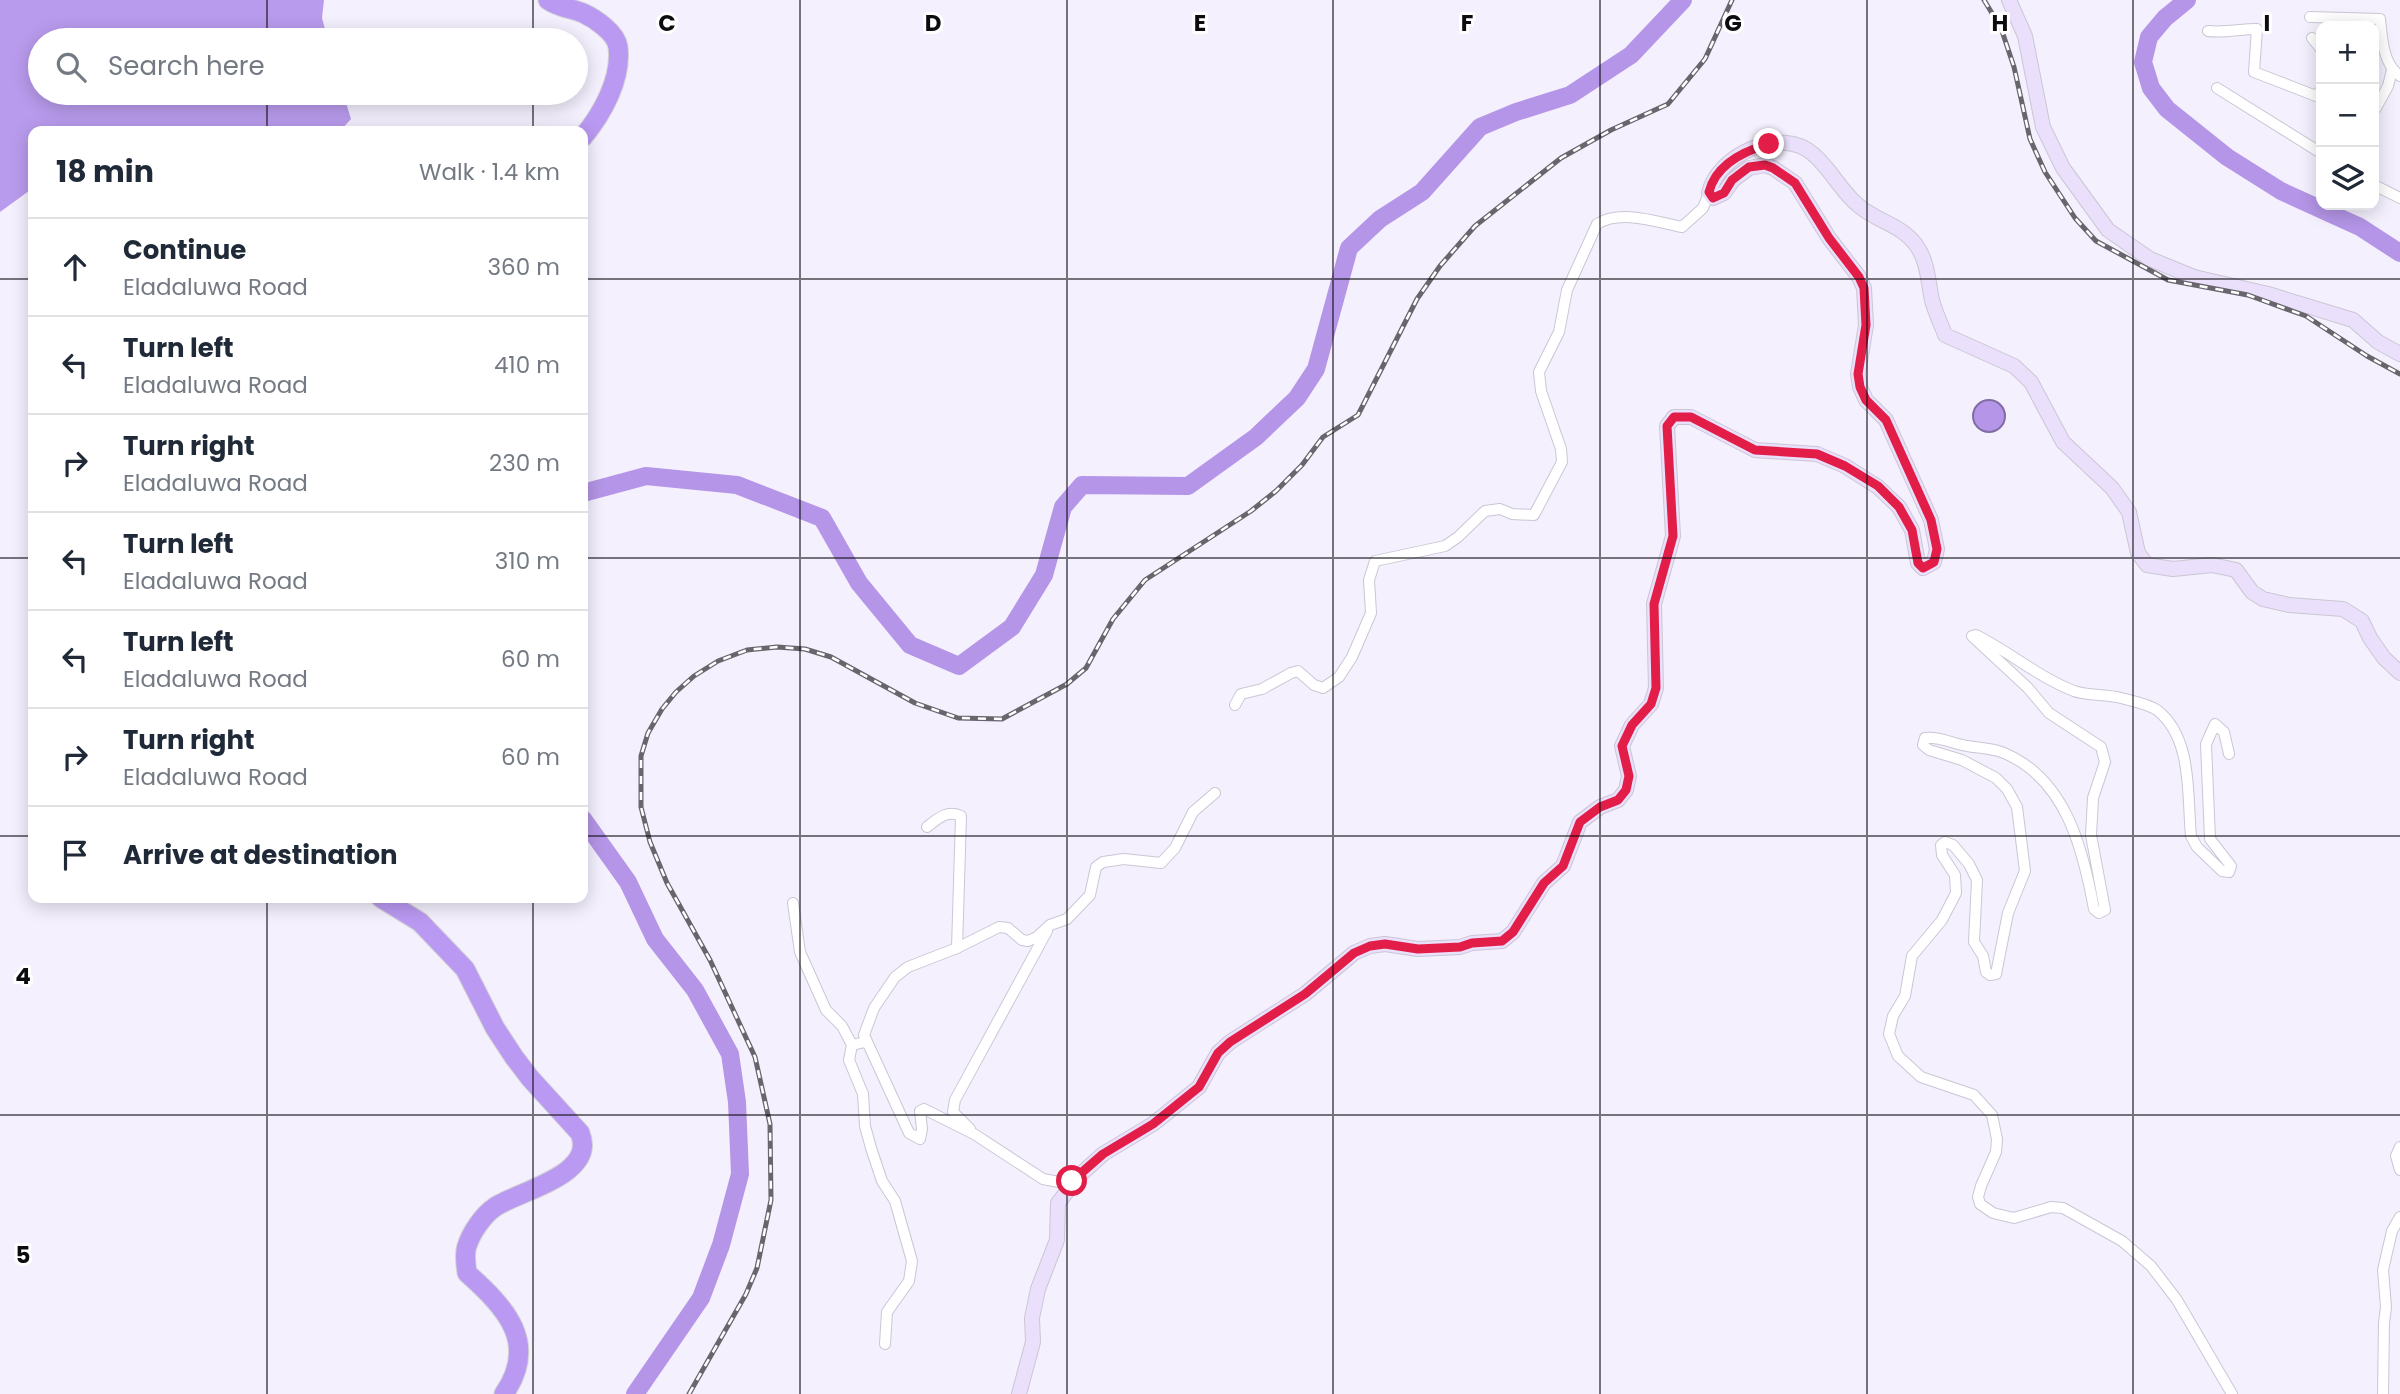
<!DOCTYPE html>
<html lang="en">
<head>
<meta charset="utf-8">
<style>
	:root { --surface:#fff; --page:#f6f6f7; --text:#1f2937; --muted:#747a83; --line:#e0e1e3 }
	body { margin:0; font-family:Poppins,sans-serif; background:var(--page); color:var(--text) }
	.controls { position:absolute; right:21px; top:21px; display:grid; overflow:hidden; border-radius:14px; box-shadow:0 4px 18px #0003 }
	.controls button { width:63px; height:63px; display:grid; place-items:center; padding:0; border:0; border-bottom:2px solid var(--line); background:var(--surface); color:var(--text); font:35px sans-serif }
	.stop { position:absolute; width:21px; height:21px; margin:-16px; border:5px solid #e11d48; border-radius:50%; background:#fff }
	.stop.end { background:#e11d48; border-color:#fff; box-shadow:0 2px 7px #0008 }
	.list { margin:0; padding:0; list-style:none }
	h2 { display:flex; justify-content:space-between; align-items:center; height:91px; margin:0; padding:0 28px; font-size:30px }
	h2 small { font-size:23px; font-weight:400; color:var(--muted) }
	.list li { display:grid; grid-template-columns:46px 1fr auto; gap:21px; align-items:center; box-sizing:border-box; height:98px; padding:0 28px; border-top:2px solid var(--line) }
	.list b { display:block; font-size:26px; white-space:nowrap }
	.list p { margin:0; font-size:23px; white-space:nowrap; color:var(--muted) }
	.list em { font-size:23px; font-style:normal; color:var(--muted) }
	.icon { flex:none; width:38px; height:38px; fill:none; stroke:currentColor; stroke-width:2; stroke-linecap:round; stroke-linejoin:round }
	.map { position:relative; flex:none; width:2400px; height:1394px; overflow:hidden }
	.search { position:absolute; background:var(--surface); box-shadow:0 4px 18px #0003; left:28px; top:28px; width:560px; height:77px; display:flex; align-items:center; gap:18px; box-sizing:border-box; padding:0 24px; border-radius:38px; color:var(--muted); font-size:26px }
	.panel { position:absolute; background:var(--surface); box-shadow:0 4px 18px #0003; left:28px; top:126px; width:560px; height:777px; border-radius:14px }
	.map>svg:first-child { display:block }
</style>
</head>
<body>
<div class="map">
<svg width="2400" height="1394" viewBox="0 0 2400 1394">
	<rect width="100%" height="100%" fill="#f4f0fe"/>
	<!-- forest -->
	<polygon fill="#b99bed" points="0,0 324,0 322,18 328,40 40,40 40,93 343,93 351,119 340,131 33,131 33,188 0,212"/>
	<!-- water -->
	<circle fill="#b495e7" stroke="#826ca6" stroke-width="2" cx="1989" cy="416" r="16"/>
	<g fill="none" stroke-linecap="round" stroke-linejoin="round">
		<!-- river -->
		<g stroke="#b495e7" stroke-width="18">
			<polyline points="2187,0 2165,18 2149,37 2143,62 2151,88 2167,109 2227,157 2281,191 2360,227 2400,253"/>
			<polyline points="583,493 646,476 737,485 822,518 859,583 910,645 959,666 1012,627 1044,575 1063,507 1082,485 1188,486 1256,437 1297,398 1316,369 1349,248 1380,219 1422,192 1480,127 1516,112 1570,95 1631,55 1683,0"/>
			<polyline points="583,819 628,882 655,939 695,990 730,1054 737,1102 740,1174 721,1245 701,1298 635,1394"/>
		</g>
		<defs>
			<g id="street">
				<path d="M2310,17L2380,19C2382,39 2383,64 2400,76"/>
				<path d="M2208,31C2225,33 2240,29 2257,29L2254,72L2316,96L2321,90"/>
				<polyline points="2312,38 2321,49"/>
				<polyline points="2217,88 2321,153"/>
				<polyline points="2374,107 2376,108 2388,86 2392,70"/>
				<polyline points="2374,185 2400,198"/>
				<path d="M1235,705L1241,694L1262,689L1291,673L1298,671L1314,685L1323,688L1339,677L1352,657L1371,613L1369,580L1375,561L1445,546L1458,537L1485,511L1500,509L1512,514L1534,515L1562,462L1561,449L1541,391L1539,372L1559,332L1567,290L1597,224C1620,209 1657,222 1682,227L1703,208L1709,193"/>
				<path d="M2229,754L2224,732L2215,724L2206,744L2210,839L2231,866L2229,872L2222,871L2197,847L2191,836C2187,795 2193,738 2157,710C2148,704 2132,701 2121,698C2106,694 2088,696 2074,691C2038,677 2010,652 1976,635L1972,636L2028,688L2049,713L2101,747L2105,762L2093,798L2091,835L2105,910L2099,913L2094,909C2083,849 2066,779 2004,753C1993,748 1978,748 1967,746C1953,744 1939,736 1925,738L1923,745L1929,750L1962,760L1996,778L2007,789L2017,807L2025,871L2008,913L1996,974L1990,975L1986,972L1983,956L1974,942L1977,880L1969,864L1953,845L1945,842L1941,845L1942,855L1955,875L1956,893L1942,920L1912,956L1905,996L1893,1016L1889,1034L1898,1056L1921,1077L1974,1095L1992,1115L1997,1139L1996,1152L1981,1186L1978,1197L1980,1204L1993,1213L2014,1218L2051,1207L2063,1208L2122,1241L2151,1266L2177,1300L2232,1394"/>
				<path d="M927,827C937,819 948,809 961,816L957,948"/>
				<polyline points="793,903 800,952 826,1010 842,1026 852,1045"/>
				<polyline points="865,1042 852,1045 849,1060 863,1094 865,1126 871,1148 882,1181 895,1201 912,1261 909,1281 887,1312 885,1344"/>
				<polyline points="970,1129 953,1112 955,1100 1047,931"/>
				<polyline points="2400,1147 2396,1156 2400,1170"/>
				<polyline points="1077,1177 1072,1181 1064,1183 1043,1179 974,1134 924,1109 920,1111 922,1129 920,1139 909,1133 864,1035 874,1008 895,977 908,967 957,948 999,927 1008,928 1022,940 1028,941 1037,937 1050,925 1067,919 1090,895 1096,867 1103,862 1124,859 1161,863 1175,848 1193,812 1215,793"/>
				<polyline points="2383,1394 2384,1323 2386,1307 2383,1270 2392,1231 2400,1217"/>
			</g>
			<g id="secondary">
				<polyline points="2009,0 2025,36 2043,127 2063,168 2108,230 2150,259 2194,277 2268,294 2353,320 2378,342 2400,354"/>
				<path d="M1019,1394L1033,1342L1032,1318L1038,1289L1057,1240L1058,1203L1080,1175L1103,1154L1153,1124L1199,1087L1218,1053L1230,1042L1305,994L1354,953L1370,946L1385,944L1418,949L1460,947L1472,943L1502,941L1513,932L1544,883L1563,866L1580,822L1600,807L1618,800L1626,790L1629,776L1622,746L1632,725L1651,704L1656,688L1654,604L1673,536L1667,426L1674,417H1691L1755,450L1817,454L1845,466L1878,487L1899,507L1912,530L1918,563L1923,568L1934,562L1937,549L1931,520L1886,420L1866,400L1860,387L1858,374L1866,325L1864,288L1859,277L1829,238L1795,183L1773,168L1765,165L1749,168L1733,180L1724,193L1713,198L1709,193C1718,154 1781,126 1813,154C1831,169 1841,192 1859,206C1876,221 1902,225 1916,245C1928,261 1928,282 1932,300C1935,312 1941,324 1945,335L2014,366L2031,382L2063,442L2112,488L2129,512L2138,553L2147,565L2173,569L2212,565L2236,570L2252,592L2263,599L2289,605L2343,609L2362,621L2370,638L2384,658L2400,673"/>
			</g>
			<g id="highway">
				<path d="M548,0C559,8 571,8 583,13C596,19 616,33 618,47C622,79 602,114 583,137"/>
				<path d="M381,898L420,922L465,969L495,1028L514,1057L530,1078L580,1133C597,1175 521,1190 495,1207C483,1215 471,1233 467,1246C464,1254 466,1265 467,1273C506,1308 539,1343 504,1394"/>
			</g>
		</defs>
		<!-- street casing -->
		<use href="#street" stroke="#cbc6d4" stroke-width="12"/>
		<!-- secondary casing -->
		<use href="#secondary" stroke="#cbc6d4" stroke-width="16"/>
		<!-- highway casing -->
		<use href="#highway" stroke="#d3d3d4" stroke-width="21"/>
		<!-- street -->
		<use href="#street" stroke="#fff" stroke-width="10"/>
		<!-- secondary -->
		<use href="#secondary" stroke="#eae0fb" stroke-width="14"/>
		<!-- highway -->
		<use href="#highway" stroke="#ba99f2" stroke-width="19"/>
		<defs>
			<g id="rail">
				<polyline points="1984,0 2001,28 2014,67 2030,139 2045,172 2075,218 2096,241 2168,280 2248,295 2306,316 2367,356 2400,374"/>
				<polyline points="689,1394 746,1294 757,1268 771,1200 770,1124 755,1057 710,960 667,883 650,842 641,807 641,756 648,733 662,709 676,692 694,676 718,661 747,650 777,647 805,649 831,657 915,703 958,718 1002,719 1067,684 1086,668 1113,619 1145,580 1251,511 1276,491 1302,465 1323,437 1358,415 1417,299 1440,266 1475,226 1561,158 1611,130 1668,104 1705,59 1732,0"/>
			</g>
		</defs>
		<!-- rail casing -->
		<use href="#rail" stroke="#68656d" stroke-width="5"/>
		<!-- rail -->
		<use href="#rail" stroke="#fff" stroke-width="2.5" stroke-dasharray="8" stroke-linecap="butt"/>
	</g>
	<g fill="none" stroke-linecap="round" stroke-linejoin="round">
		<!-- route -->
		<path stroke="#e11d48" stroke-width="9" d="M1072,1181L1103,1154L1153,1124L1199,1087L1218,1053L1230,1042L1305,994L1354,953L1370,946L1385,944L1418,949L1460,947L1472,943L1502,941L1513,932L1544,883L1563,866L1580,822L1600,807L1618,800L1626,790L1629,776L1622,746L1632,725L1651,704L1656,688L1654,604L1673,536L1667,426L1674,417H1691L1755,450L1817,454L1845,466L1878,486L1899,507L1912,530L1918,563L1923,568L1934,562L1937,549L1931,520L1886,420L1866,400L1860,387L1858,374L1866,325L1864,288L1859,277L1829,238L1795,183L1773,168L1765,165L1749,167L1732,180L1724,193L1713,198L1709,192C1716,164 1744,151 1769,144"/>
	</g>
	<!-- grid -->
	<path fill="none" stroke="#0d0b10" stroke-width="2" stroke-opacity="0.55" d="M267,0V40M533,0V40M800,0V1394M1067,0V1394M1333,0V1394M1600,0V1394M1867,0V1394M2133,0V1394M267,93V131M533,93V131M0,279H33M583,279H2400M0,558H33M583,558H2400M0,836H33M583,836H2400M267,898V1394M533,898V1394M0,1115H2400"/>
	<g font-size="23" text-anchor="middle" font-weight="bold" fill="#0d0b10" stroke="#fff" stroke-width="6" stroke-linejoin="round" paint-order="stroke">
		<text x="667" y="31">C</text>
		<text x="933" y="31">D</text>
		<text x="1200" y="31">E</text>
		<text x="1467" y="31">F</text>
		<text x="1733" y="31">G</text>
		<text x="2000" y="31">H</text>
		<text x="2267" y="31">I</text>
		<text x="23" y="984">4</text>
		<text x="23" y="1263">5</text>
	</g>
</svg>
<div class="controls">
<button>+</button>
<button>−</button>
<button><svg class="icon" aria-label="layers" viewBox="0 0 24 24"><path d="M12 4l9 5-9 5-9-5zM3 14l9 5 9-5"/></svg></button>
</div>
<div class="stop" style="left:1072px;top:1181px"></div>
<div class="stop end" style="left:1769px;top:144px"></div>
<div class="search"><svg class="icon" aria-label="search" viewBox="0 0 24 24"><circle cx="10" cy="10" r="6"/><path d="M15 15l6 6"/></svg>Search here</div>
<section class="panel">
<h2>18 min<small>Walk · 1.4 km</small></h2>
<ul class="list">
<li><svg class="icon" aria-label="ahead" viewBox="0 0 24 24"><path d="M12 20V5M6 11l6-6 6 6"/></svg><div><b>Continue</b><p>Eladaluwa Road</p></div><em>360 m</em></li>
<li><svg class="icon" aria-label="left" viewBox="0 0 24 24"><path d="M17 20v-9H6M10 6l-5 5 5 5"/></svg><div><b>Turn left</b><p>Eladaluwa Road</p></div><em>410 m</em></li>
<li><svg class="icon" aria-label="right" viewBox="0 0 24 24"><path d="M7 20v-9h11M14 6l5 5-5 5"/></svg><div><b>Turn right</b><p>Eladaluwa Road</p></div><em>230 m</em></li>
<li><svg class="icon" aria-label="left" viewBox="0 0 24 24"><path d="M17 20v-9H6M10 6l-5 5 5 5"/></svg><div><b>Turn left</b><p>Eladaluwa Road</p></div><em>310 m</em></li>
<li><svg class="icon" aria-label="left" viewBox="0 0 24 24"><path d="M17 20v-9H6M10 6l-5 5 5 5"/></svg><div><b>Turn left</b><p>Eladaluwa Road</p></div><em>60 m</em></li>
<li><svg class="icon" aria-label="right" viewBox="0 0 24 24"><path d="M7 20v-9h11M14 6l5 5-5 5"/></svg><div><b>Turn right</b><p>Eladaluwa Road</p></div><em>60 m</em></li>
<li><svg class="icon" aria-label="arrive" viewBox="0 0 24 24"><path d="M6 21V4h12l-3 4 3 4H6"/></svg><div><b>Arrive at destination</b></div></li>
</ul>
</section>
</div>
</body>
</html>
